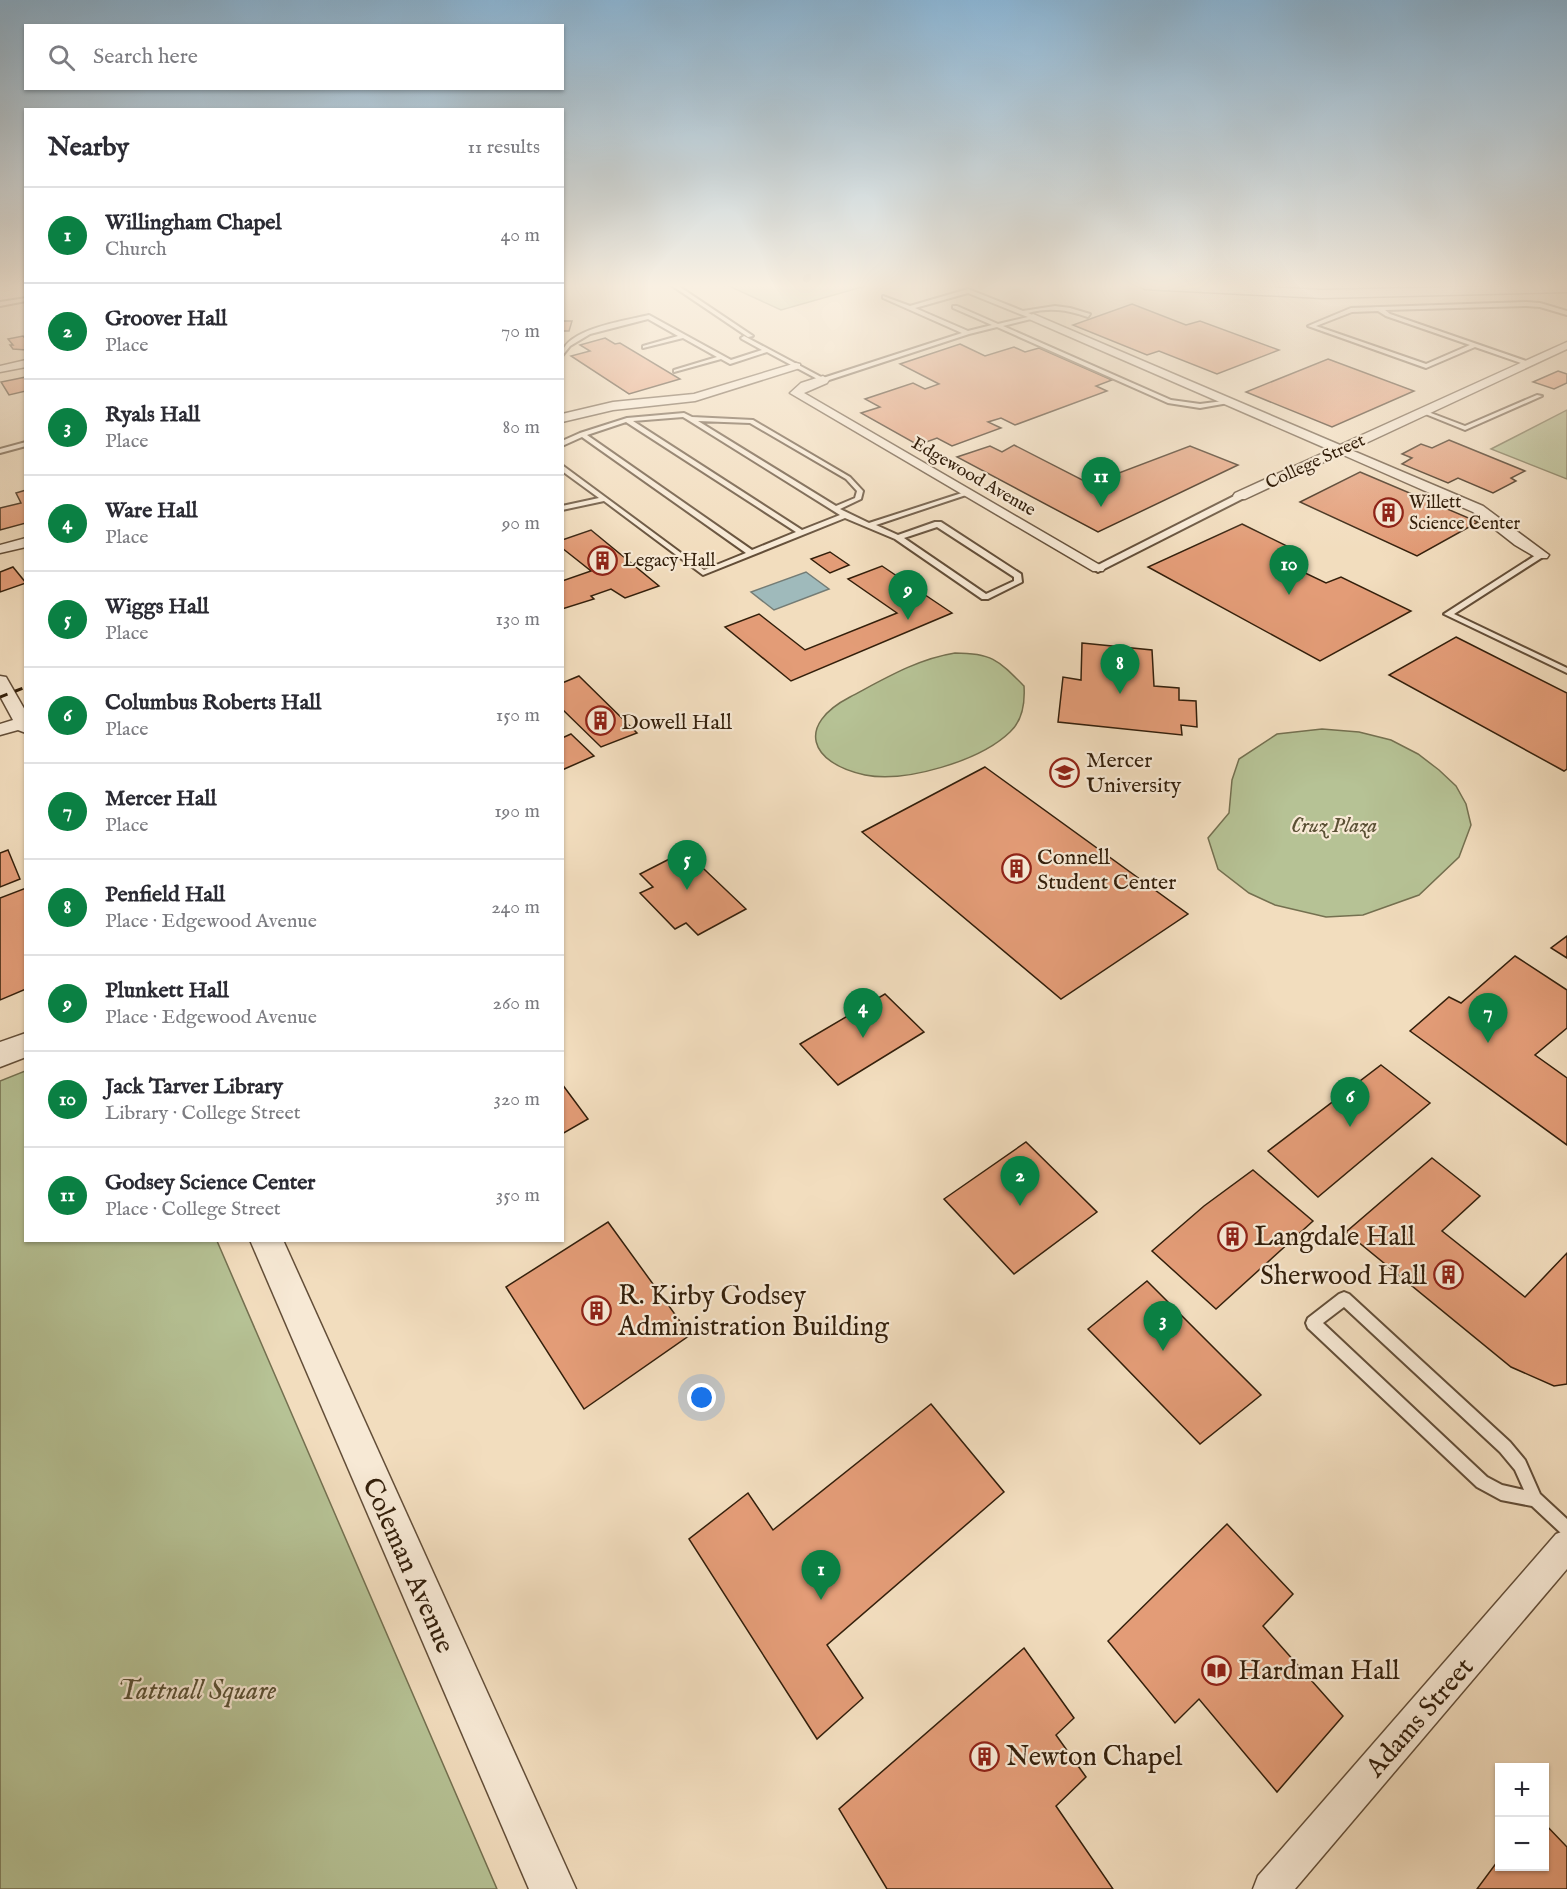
<!DOCTYPE html>
<html lang="en">
<head>
<meta charset="utf-8">
<style>
	:root { --surface:#fff; --page:#f7f7f7; --text:#2b2b33; --muted:#7c7c81; --line:#e1e1e2; --accent:#0b8043 }
	body { margin:0; font-family:"IM FELL English",serif; background:var(--page); color:var(--text) }
	.controls { position:absolute; right:18px; bottom:18px; display:grid; overflow:hidden; border-radius:0px; box-shadow:0 2px 4px #0004 }
	.controls button { width:54px; height:54px; display:grid; place-items:center; padding:0; border:0; border-bottom:2px solid var(--line); background:var(--surface); color:var(--text); font:30px sans-serif }
	.you { position:absolute; left:702px; top:1398px; width:21px; height:21px; margin:-15px; border:4px solid #fff; border-radius:50%; background:#1a73e8; box-shadow:0 0 0 9px #1a73e833 }
	.badge { display:grid; place-items:center; width:39px; height:39px; border-radius:50%; background:var(--accent); color:#fff; font-size:20px; font-weight:700 }
	.pin { position:absolute; translate:-50% -50px; filter:drop-shadow(0 2px 3px #0008) }
	.pin::after { content:''; position:absolute; top:32px; width:21px; height:18px; background:inherit; clip-path:polygon(0 0,100% 0,50% 100%) }
	.list { margin:0; padding:0; list-style:none }
	h2 { display:flex; justify-content:space-between; align-items:center; height:78px; margin:0; padding:0 24px; font-size:26px }
	h2 small { font-size:20px; font-weight:400; color:var(--muted) }
	.list li { display:grid; grid-template-columns:39px 1fr auto; gap:18px; align-items:center; box-sizing:border-box; height:96px; padding:0 24px; border-top:2px solid var(--line) }
	.list b { display:block; font-size:22px; white-space:nowrap }
	.list p { margin:0; font-size:20px; white-space:nowrap; color:var(--muted) }
	.list em { font-size:20px; font-style:normal; color:var(--muted) }
	.icon { flex:none; width:33px; height:33px; fill:none; stroke:currentColor; stroke-width:2; stroke-linecap:round; stroke-linejoin:round }
	.map { position:relative; flex:none; width:1567px; height:1889px; overflow:hidden }
	.search { position:absolute; background:var(--surface); box-shadow:0 2px 4px #0004; left:24px; top:24px; width:540px; height:66px; display:flex; align-items:center; gap:15px; box-sizing:border-box; padding:0 21px; border-radius:0px; color:var(--muted); font-size:22px }
	.panel { position:absolute; background:var(--surface); box-shadow:0 2px 4px #0004; left:24px; top:108px; width:540px; height:1134px; border-radius:0px }
	.map>svg:first-child { display:block }
</style>
</head>
<body>
<div class="map">
<svg width="1567" height="1889" viewBox="0 0 1567 1889">
	<rect width="100%" height="100%" fill="#f2ddbe"/>
	<filter id="stains"><feTurbulence type="fractalNoise" baseFrequency=".00333" numOctaves="4"/><feColorMatrix values="0 0 0 0 .2 0 0 0 0 .09 0 0 0 0 .02 0 0 0 .5 -.17"/></filter>
	<radialGradient id="worn" r=".72"><stop offset=".6" stop-color="#630" stop-opacity="0"/><stop offset="1" stop-color="#630" stop-opacity=".3"/></radialGradient>
	<!-- green -->
	<g fill="#b6c295" stroke="#747050" stroke-width="1.5">
		<polygon points="727,285 869,285 781,310"/>
		<polygon points="1567,410 1567,479 1491,449"/>
		<path d="M955,653C992,653 998,660 1024,686C1025,702 1023,720 1010,732C980,761 905,783 865,775C809,763 796,725 850,697C884,679 917,659 955,653Z"/>
		<polygon points="1322,729 1359,732 1391,740 1418,754 1439,770 1456,786 1466,804 1471,825 1459,857 1419,895 1363,915 1326,917 1275,905 1249,893 1218,869 1208,838 1229,813 1232,780 1239,759 1277,734"/>
		<polygon points="25,1071 26,1240 217,1241 497,1889 0,1889 0,1081"/>
	</g>
	<!-- water -->
	<polygon fill="#9fbabb" stroke="#747c75" stroke-width="1.5" points="806,572 829,589 774,610 751,592"/>
	<!-- building -->
	<g fill="#e39c77" stroke="#331f0b" stroke-width="1.5">
		<polygon points="1132,304 1186,325 1200,321 1279,350 1217,374 1159,351 1147,355 1073,325"/>
		<polygon points="562,321 572,321 569,331 562,331"/>
		<polygon points="23,336 26,339 26,350 13,349 10,345 13,345 8,339"/>
		<polygon points="605,338 615,344 620,343 680,379 629,394 571,356 590,351 580,345"/>
		<polygon points="960,344 985,356 1014,347 1025,352 1039,348 1112,380 1096,386 1107,391 1015,425 1001,418 988,422 1001,428 952,446 937,438 918,445 861,413 880,407 865,399 913,383 925,389 939,384 900,364"/>
		<polygon points="1328,359 1414,391 1332,427 1246,392"/>
		<polygon points="1558,371 1567,374 1567,383 1554,389 1533,382"/>
		<polygon points="26,377 26,391 9,395 1,382"/>
		<polygon points="1449,440 1525,471 1511,478 1516,481 1493,493 1458,478 1448,483 1402,464 1412,458 1402,454 1421,444 1432,448"/>
		<polygon points="1014,445 1090,484 1190,446 1238,465 1098,532 957,457 990,446 1002,452"/>
		<polygon points="1360,472 1478,522 1417,556 1300,502"/>
		<polygon points="26,490 26,523 0,530 0,508 21,503 16,493"/>
		<polygon points="1242,524 1299,552 1280,561 1326,583 1341,577 1411,611 1320,661 1148,567"/>
		<polygon points="591,530 659,586 625,598 611,589 591,596 594,599 562,609 562,581 591,571 562,548 562,540"/>
		<polygon points="830,552 849,565 830,573 811,559"/>
		<polygon points="882,566 952,613 791,681 725,627 759,614 805,650 897,613 848,579"/>
		<polygon points="13,567 26,583 0,592 0,572"/>
		<polygon points="1456,637 1567,693 1567,769 1564,771 1389,675"/>
		<polygon points="1082,643 1152,650 1154,686 1179,688 1179,700 1196,701 1197,727 1181,725 1182,735 1058,722 1063,677 1081,680"/>
		<polygon points="579,676 637,733 601,747 562,709 562,683"/>
		<polygon points="571,734 594,756 562,770 562,738"/>
		<polygon points="985,767 1188,914 1061,999 862,832"/>
		<polygon points="8,850 20,879 0,887 0,853"/>
		<polygon points="685,851 746,909 698,935 686,923 675,929 640,893 653,887 640,874"/>
		<polygon points="26,888 26,989 0,1000 0,898"/>
		<polygon points="1567,936 1567,958 1551,948"/>
		<polygon points="1515,956 1567,990 1567,1028 1535,1055 1567,1078 1567,1145 1410,1031 1449,997 1461,1003"/>
		<polygon points="885,994 924,1032 838,1085 800,1044"/>
		<polygon points="1381,1065 1430,1103 1318,1197 1268,1151"/>
		<polygon points="562,1084 588,1119 562,1134"/>
		<polygon points="1026,1142 1097,1212 1014,1274 944,1199"/>
		<polygon points="1432,1158 1480,1196 1442,1231 1525,1297 1567,1253 1567,1384 1554,1386 1511,1367 1346,1232"/>
		<polygon points="1253,1170 1313,1221 1216,1309 1152,1251 1204,1206"/>
		<polygon points="608,1222 690,1335 584,1409 506,1287"/>
		<polygon points="1147,1281 1261,1395 1200,1444 1088,1329"/>
		<polygon points="931,1404 1004,1492 827,1645 863,1698 817,1739 689,1539 748,1493 773,1530"/>
		<polygon points="1227,1524 1293,1594 1263,1626 1343,1716 1277,1792 1199,1699 1175,1723 1108,1641"/>
		<polygon points="1024,1648 1074,1718 1056,1735 1086,1777 1056,1806 1113,1889 887,1889 839,1809"/>
		<polygon points="1544,1823 1567,1847 1567,1889 1477,1889 1500,1858 1500,1866 1544,1866"/>
	</g>
	<g fill="none" stroke-linecap="round" stroke-linejoin="round">
		<defs>
			<g id="service">
				<polygon points="671,285 677,285 753,336 748,337"/>
				<path d="M968,289L1023,311L1055,306L1070,308L1090,314L1088,317C1067,310 1050,307 1028,313L1035,316V318L1003,326L1171,400L1200,404L1231,400L1234,402L1200,408L1168,403L997,327L969,334L823,382L767,352L730,364L721,359L674,372V370L717,357L683,338L643,348V346L678,336L648,319L590,334L570,346L562,356C562,329 629,320 649,315L731,360L762,350L742,339L741,338L744,336L823,378L962,333L883,298V296L910,306ZM968,293L1020,314L1028,317L998,324L957,306H953V308L992,325L968,331L915,308Z"/>
				<polygon points="26,298 26,301 0,306 0,302"/>
				<path d="M1526,302L1540,303L1567,311V315L1540,307L1526,306L1385,310L1390,314L1529,362L1530,363L1527,365L1475,347L1426,368L1308,326L1351,308ZM1378,311L1386,316L1470,345L1426,364L1316,326L1352,312Z"/>
				<polygon points="1537,395 1542,396 1465,430 1418,411 1423,410 1465,426"/>
				<path d="M684,413L692,417L753,420L850,477L863,491L861,499L840,509L869,523L965,492H969V494L876,525L898,535L935,522H941L1021,574L1022,582L988,599H982L895,539L845,518L703,575L604,501L562,510V506L599,498L562,471V465L704,570L746,553L582,437L562,446V441L580,433L627,418ZM683,417L688,420L840,515L802,530L633,421ZM698,421L750,423L846,479L857,491L855,498L836,506ZM626,422L796,532L752,550L587,435ZM937,527L1014,577V581L986,594L904,538Z"/>
				<polygon points="26,442 26,446 0,453 0,449"/>
				<polygon points="1539,553 1546,555 1454,614 1567,668 1567,673 1444,614"/>
				<path d="M1344,1292L1349,1294L1510,1442L1525,1460L1540,1494L1567,1519V1537L1562,1534L1532,1506L1501,1500L1477,1487L1308,1328L1306,1323L1308,1318L1339,1294ZM1344,1307L1500,1452L1515,1470L1524,1490L1502,1485L1487,1477L1323,1323Z"/>
			</g>
			<polygon id="pedestrian" points="1240,493 1245,496 1244,498 1102,570 1098,572 1092,568"/>
			<g id="minor">
				<polygon points="1033,314 1340,445 1567,342 1567,349 1351,450 1483,506 1549,555 1547,558 1537,558 1515,545 1473,512 1341,454 1245,499 1235,499 1233,496 1235,493 1330,450 1029,319 1028,317"/>
				<polygon points="26,360 26,367 0,372 0,366"/>
				<polygon points="796,363 800,364 800,368 695,401 613,410 562,422 562,414 613,402 694,394"/>
				<polygon points="823,376 829,380 827,383 804,393 1105,568 1103,571 1093,571 790,393 801,383"/>
				<polygon points="26,538 26,547 0,553 0,545"/>
				<polygon points="0,676 6,677 26,712 26,733 18,730 0,735 0,724 13,720 0,696"/>
				<polygon points="1567,1530 1567,1569 1295,1889 1253,1889 1258,1876 1556,1534"/>
			</g>
			<g id="tertiary">
				<polygon points="1139,285 1228,285 1322,290 1567,285 1567,292 1322,298 1145,289"/>
				<polygon points="26,1033 26,1057 0,1067 0,1042"/>
				<polygon points="250,1240 283,1240 576,1889 529,1889"/>
			</g>
		</defs>
		<!-- service casing -->
		<use href="#service" stroke="#634e38" stroke-width="4"/>
		<!-- pedestrian casing -->
		<use href="#pedestrian" stroke="#634e38" stroke-width="4"/>
		<!-- minor casing -->
		<use href="#minor" stroke="#634e38" stroke-width="3"/>
		<!-- tertiary casing -->
		<use href="#tertiary" stroke="#634e38" stroke-width="3"/>
		<!-- service -->
		<use href="#service" fill="#f7e9d5" fill-rule="evenodd"/>
		<!-- pedestrian -->
		<use href="#pedestrian" fill="#f7e9d5" fill-rule="evenodd"/>
		<!-- minor -->
		<use href="#minor" fill="#f7e9d5" fill-rule="evenodd"/>
		<!-- tertiary -->
		<use href="#tertiary" fill="#f7e9d5" fill-rule="evenodd"/>
		<!-- rail -->
		<polyline stroke="#331f0b" stroke-width="3" stroke-dasharray="8 8" stroke-linecap="butt" points="0,697 26,687"/>
	</g>
	<!-- sky -->
	<linearGradient id="sky" x2="0" y2="1"><stop stop-color="#8bb6d6"/><stop offset="0.52" stop-color="#f9f0e2"/><stop offset="1" stop-color="#f9f0e2" stop-opacity="0"/></linearGradient>
	<rect width="1567" height="550" fill="url(#sky)"/>
	<!-- icons -->
	<defs>
		<symbol id="building-ring" viewBox="-11 -11 22 22"><circle r="9.5" fill="#f7e9d5" stroke="#8f2418" stroke-width="1.5"/><path d="M-4-6H4V6H1V3H-1V6H-4ZM-2.5-4.3h1.7v1.8h-1.7ZM.8-4.3h1.7v1.8H.8ZM-2.5-1h1.7V.8h-1.7ZM.8-1h1.7V.8H.8Z" fill="#8f2418"/></symbol>
		<symbol id="university-ring" viewBox="-11 -11 22 22"><circle r="9.5" fill="#f7e9d5" stroke="#8f2418" stroke-width="1.5"/><path d="M0-5L7-2L0 1L-7-2ZM-4 1L0 2.5L4 1V4Q0 6-4 4Z" fill="#8f2418"/></symbol>
		<symbol id="library-ring" viewBox="-11 -11 22 22"><circle r="9.5" fill="#f7e9d5" stroke="#8f2418" stroke-width="1.5"/><path d="M-6-4Q-3-5.5-.7-3.5V5Q-3 3-6 4ZM6-4Q3-5.5 .7-3.5V5Q3 3 6 4Z" fill="#8f2418"/></symbol>
	</defs>
	<g fill-rule="evenodd">
		<use href="#building-ring" x="1372" y="496" width="33" height="33"/>
		<use href="#building-ring" x="586" y="544" width="33" height="33"/>
		<use href="#building-ring" x="584" y="704" width="33" height="33"/>
		<use href="#university-ring" x="1048" y="756" width="33" height="33"/>
		<use href="#building-ring" x="1000" y="852" width="33" height="33"/>
		<use href="#building-ring" x="1216" y="1220" width="33" height="33"/>
		<use href="#building-ring" x="1432" y="1258" width="33" height="33"/>
		<use href="#building-ring" x="580" y="1294" width="33" height="33"/>
		<use href="#library-ring" x="1200" y="1654" width="33" height="33"/>
		<use href="#building-ring" x="968" y="1740" width="33" height="33"/>
	</g>
	<g text-anchor="middle" stroke-width="4.5" stroke-linejoin="round" paint-order="stroke">
		<!-- far-street labels -->
		<g font-size="18" fill="#331f0b" stroke="#f7e9d5">
			<text transform="translate(1315 461) rotate(-25)" y="6">College Street</text>
			<text transform="translate(974 476) rotate(30)" y="6">Edgewood Avenue</text>
		</g>
		<!-- far-poi labels -->
		<g font-size="18" fill="#331f0b" stroke="#f7e9d5" text-anchor="start">
			<text x="1409" y="508">Willett<tspan x="1409" dy="21">Science Center</tspan></text>
			<text x="623" y="566">Legacy Hall</text>
		</g>
		<!-- poi labels -->
		<g font-size="22" fill="#331f0b" stroke="#f7e9d5" text-anchor="start">
			<text x="621" y="729">Dowell Hall</text>
			<text x="1086" y="767">Mercer<tspan x="1086" dy="25">University</tspan></text>
			<text x="1037" y="864">Connell<tspan x="1037" dy="25">Student Center</tspan></text>
		</g>
		<!-- park labels -->
		<g font-size="22" font-style="italic" fill="#5a5034" stroke="#f7e9d5">
			<text x="1334" y="832">Cruz Plaza</text>
		</g>
		<!-- near-poi labels -->
		<g font-size="27" fill="#331f0b" stroke="#f7e9d5" text-anchor="start">
			<text x="1254" y="1245">Langdale Hall</text>
			<text x="1427" y="1284" text-anchor="end">Sherwood Hall</text>
			<text x="618" y="1304">R. Kirby Godsey<tspan x="618" dy="31">Administration Building</tspan></text>
			<text x="1238" y="1679">Hardman Hall</text>
			<text x="1006" y="1765">Newton Chapel</text>
		</g>
		<!-- near-street labels -->
		<g font-size="27" fill="#331f0b" stroke="#f7e9d5">
			<text transform="translate(409 1565) rotate(66)" y="9">Coleman Avenue</text>
			<text transform="translate(1419 1717) rotate(-49)" y="9">Adams Street</text>
		</g>
		<!-- near-park labels -->
		<g font-size="27" font-style="italic" fill="#5a5034" stroke="#f7e9d5">
			<text x="197" y="1699">Tattnall Square</text>
		</g>
	</g>
	<rect width="100%" height="100%" filter="url(#stains)"/>
	<rect width="100%" height="100%" fill="url(#worn)"/>
</svg>
<div class="controls">
<button>+</button>
<button>−</button>
</div>
<div class="you"></div>
<div class="pin badge" style="left:821px;top:1600px">1</div>
<div class="pin badge" style="left:1020px;top:1206px">2</div>
<div class="pin badge" style="left:1163px;top:1351px">3</div>
<div class="pin badge" style="left:863px;top:1038px">4</div>
<div class="pin badge" style="left:687px;top:890px">5</div>
<div class="pin badge" style="left:1350px;top:1127px">6</div>
<div class="pin badge" style="left:1488px;top:1043px">7</div>
<div class="pin badge" style="left:1120px;top:694px">8</div>
<div class="pin badge" style="left:908px;top:620px">9</div>
<div class="pin badge" style="left:1289px;top:595px">10</div>
<div class="pin badge" style="left:1101px;top:507px">11</div>
<div class="search"><svg class="icon" aria-label="search" viewBox="0 0 24 24"><circle cx="10" cy="10" r="6"/><path d="M15 15l6 6"/></svg>Search here</div>
<section class="panel">
<h2>Nearby<small>11 results</small></h2>
<ul class="list">
<li><span class="badge">1</span><div><b>Willingham Chapel</b><p>Church</p></div><em>40 m</em></li>
<li><span class="badge">2</span><div><b>Groover Hall</b><p>Place</p></div><em>70 m</em></li>
<li><span class="badge">3</span><div><b>Ryals Hall</b><p>Place</p></div><em>80 m</em></li>
<li><span class="badge">4</span><div><b>Ware Hall</b><p>Place</p></div><em>90 m</em></li>
<li><span class="badge">5</span><div><b>Wiggs Hall</b><p>Place</p></div><em>130 m</em></li>
<li><span class="badge">6</span><div><b>Columbus Roberts Hall</b><p>Place</p></div><em>150 m</em></li>
<li><span class="badge">7</span><div><b>Mercer Hall</b><p>Place</p></div><em>190 m</em></li>
<li><span class="badge">8</span><div><b>Penfield Hall</b><p>Place · Edgewood Avenue</p></div><em>240 m</em></li>
<li><span class="badge">9</span><div><b>Plunkett Hall</b><p>Place · Edgewood Avenue</p></div><em>260 m</em></li>
<li><span class="badge">10</span><div><b>Jack Tarver Library</b><p>Library · College Street</p></div><em>320 m</em></li>
<li><span class="badge">11</span><div><b>Godsey Science Center</b><p>Place · College Street</p></div><em>350 m</em></li>
</ul>
</section>
</div>
</body>
</html>
